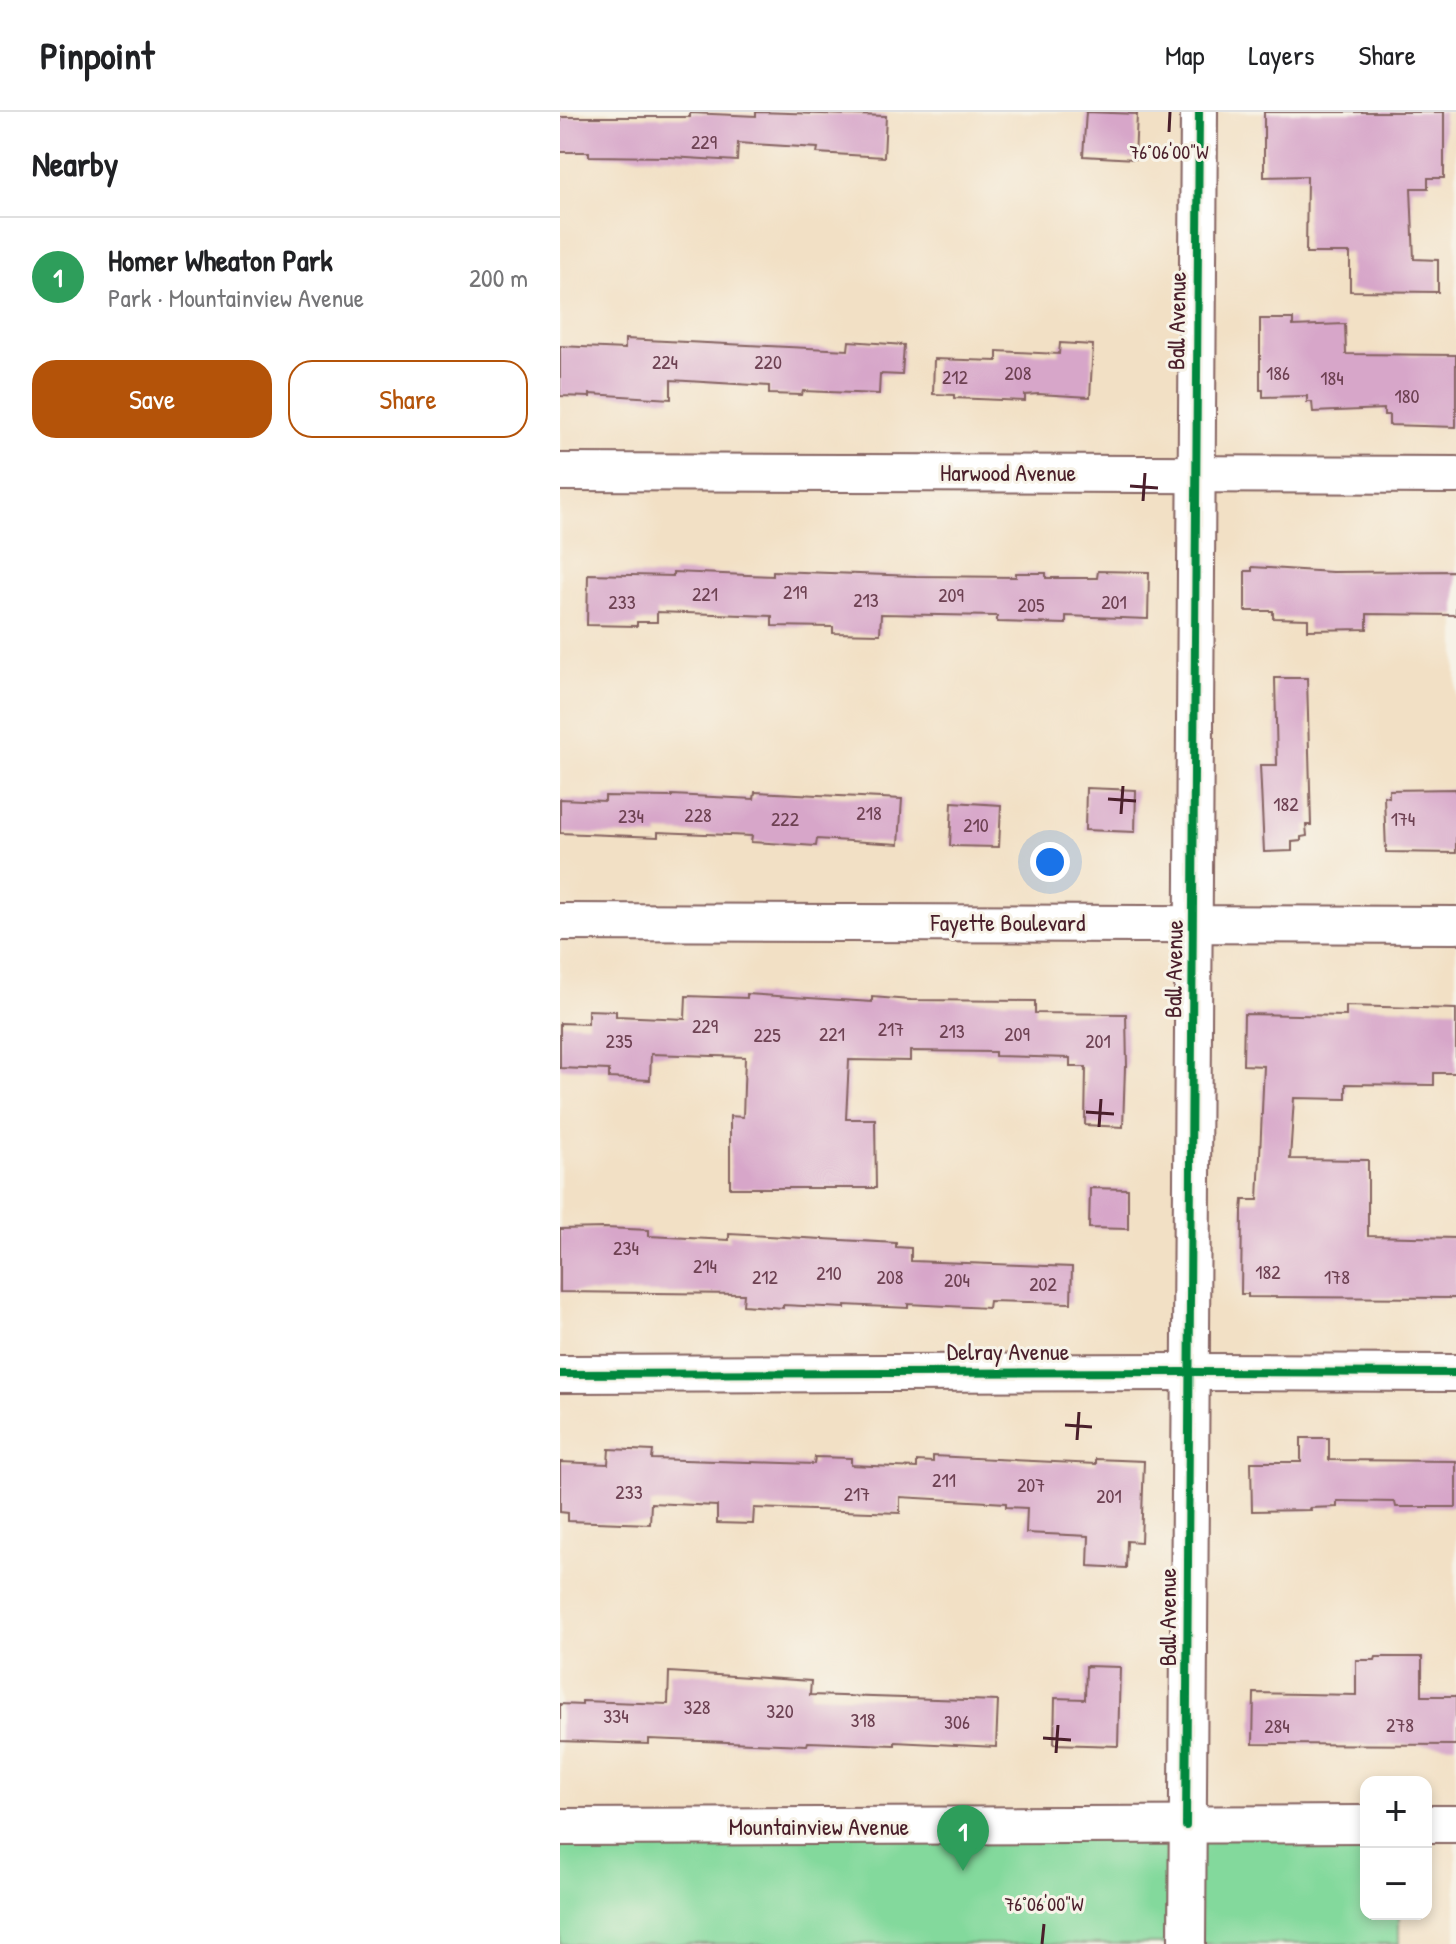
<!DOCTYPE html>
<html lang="en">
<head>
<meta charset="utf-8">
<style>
	:root { --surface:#fff; --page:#f6f6f6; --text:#202124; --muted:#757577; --line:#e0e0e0; --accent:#b45309 }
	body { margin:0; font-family:"Patrick Hand",sans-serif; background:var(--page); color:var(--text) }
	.controls { position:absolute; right:24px; bottom:24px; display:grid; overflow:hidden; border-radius:16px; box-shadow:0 4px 12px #0003 }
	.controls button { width:72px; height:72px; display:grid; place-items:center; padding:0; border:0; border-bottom:2px solid var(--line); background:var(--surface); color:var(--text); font:40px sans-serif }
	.you { position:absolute; left:490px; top:750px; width:28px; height:28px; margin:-20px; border:6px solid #fff; border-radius:50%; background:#1a73e8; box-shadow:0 0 0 12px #1a73e833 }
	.badge { display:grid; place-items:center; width:52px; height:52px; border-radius:50%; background:var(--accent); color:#fff; font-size:26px; font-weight:700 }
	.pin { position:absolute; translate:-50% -66px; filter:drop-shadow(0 2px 4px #0008) }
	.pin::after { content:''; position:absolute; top:42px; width:28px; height:24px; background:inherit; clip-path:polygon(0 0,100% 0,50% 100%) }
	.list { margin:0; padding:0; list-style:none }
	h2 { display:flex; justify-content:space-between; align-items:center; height:104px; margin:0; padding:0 32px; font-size:34px }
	h2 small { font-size:26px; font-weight:400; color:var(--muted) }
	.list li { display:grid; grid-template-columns:52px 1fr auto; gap:24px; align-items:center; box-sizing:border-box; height:120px; padding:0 32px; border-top:2px solid var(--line) }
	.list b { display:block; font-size:30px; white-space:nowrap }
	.list p { margin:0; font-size:26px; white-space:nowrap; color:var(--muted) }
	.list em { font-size:26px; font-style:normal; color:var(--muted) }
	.actions { display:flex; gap:16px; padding:24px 32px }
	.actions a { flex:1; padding:18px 0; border:2px solid var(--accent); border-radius:24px; text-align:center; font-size:28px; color:var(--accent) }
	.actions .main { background:var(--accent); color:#fff }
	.map { position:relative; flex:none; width:896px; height:1832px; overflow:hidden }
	header { display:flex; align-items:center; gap:48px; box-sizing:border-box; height:112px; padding:0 40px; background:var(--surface); border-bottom:2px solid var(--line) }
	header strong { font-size:38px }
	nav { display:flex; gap:44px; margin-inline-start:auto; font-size:28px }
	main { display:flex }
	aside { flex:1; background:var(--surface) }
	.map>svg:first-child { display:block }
</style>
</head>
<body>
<header>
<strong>Pinpoint</strong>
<nav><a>Map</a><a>Layers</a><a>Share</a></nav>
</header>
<main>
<aside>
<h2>Nearby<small></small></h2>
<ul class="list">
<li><span class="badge" style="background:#2e9e5b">1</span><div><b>Homer Wheaton Park</b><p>Park · Mountainview Avenue</p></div><em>200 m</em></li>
</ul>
<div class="actions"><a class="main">Save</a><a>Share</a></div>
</aside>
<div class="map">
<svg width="896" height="1832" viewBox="0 0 896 1832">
	<rect width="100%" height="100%" fill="#f7f3e8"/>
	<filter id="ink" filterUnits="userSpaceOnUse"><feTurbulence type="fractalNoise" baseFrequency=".0125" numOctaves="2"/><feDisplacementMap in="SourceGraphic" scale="16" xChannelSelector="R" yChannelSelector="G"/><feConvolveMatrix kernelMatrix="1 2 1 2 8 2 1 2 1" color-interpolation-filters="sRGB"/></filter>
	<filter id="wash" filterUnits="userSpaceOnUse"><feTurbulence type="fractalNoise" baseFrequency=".006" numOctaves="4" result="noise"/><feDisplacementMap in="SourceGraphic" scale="32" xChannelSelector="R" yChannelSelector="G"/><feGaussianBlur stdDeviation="1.8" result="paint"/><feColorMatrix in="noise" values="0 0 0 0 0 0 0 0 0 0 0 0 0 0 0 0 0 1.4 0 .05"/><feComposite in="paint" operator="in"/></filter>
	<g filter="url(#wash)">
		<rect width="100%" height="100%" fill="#f2e0c5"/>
		<!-- green -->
		<polygon fill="#83d99c" stroke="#667c64" stroke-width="2" points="806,1712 806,1802 839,1802 839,1832 0,1832 0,1715"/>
		<g id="blocks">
			<!-- building -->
			<g fill="#d7a6c9">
				<polygon points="196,0 326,4 324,45 257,41 258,36 178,31 177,49 110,45 29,44 29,40 0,40 0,5 130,5 130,1 196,4"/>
				<polygon points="526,0 577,2 575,47 523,44"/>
				<polygon points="704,0 884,0 884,66 868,66 868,76 851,76 854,147 878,148 878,180 790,179 790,141 746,141 747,64 704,65"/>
				<polygon points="700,207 733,207 733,214 785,212 786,242 896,243 896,315 829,313 829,303 824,303 824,297 753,300 752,290 747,290 747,284 703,285 703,278 700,278"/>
				<polygon points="65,227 288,238 289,229 344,233 342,263 320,262 319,282 243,279 242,283 209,282 209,274 111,268 111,287 30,282 30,285 0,284 0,234 65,237"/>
				<polygon points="500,231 533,233 530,285 478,282 465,283 465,289 394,286 394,283 373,282 374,247 437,249 437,239 499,242"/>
				<polygon points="692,455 772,460 896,459 896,503 807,502 807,517 748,518 748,507 713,506 713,499 685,499 685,459 692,459"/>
				<polygon points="213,459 356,464 456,465 456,461 486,461 486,466 537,466 538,459 589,460 588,507 506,504 506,512 437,510 437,504 321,502 320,522 273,521 273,515 212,514 212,504 97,500 97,510 77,510 77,514 27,513 28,462 113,464 113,460 213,464"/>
				<polygon points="715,566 747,566 751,713 746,713 747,724 741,725 741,729 732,730 732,739 704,740 700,653 717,653"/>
				<polygon points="526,676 576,678 575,720 525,718"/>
				<polygon points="896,677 896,741 826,740 824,684 829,685 829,678"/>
				<polygon points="195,680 342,687 339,732 257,727 256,734 191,730 192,724 98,720 98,725 0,721 0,687 45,689 45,684 112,685 112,683 194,687"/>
				<polygon points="392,690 441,693 439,735 390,734"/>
				<polygon points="187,882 312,890 312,885 351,888 475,889 475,901 566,902 567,955 565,955 563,1015 525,1013 526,955 510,955 510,946 435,944 435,940 350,939 350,949 289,948 286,1007 315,1007 316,1076 170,1076 170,1004 183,1005 185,945 91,942 90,968 49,966 49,958 0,956 0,911 28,912 28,898 56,899 56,904 125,907 126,884 187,886"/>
				<polygon points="786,894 896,897 896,961 874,961 874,973 786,972 786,987 734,986 730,1047 808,1048 808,1124 896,1126 896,1186 688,1185 688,1182 681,1182 682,1099 683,1088 698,1088 704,954 683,953 684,902 786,904"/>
				<polygon points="530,1076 568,1077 568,1117 529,1116"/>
				<polygon points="45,1116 89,1118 89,1124 169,1128 169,1122 336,1131 336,1135 351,1136 351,1149 512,1155 511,1191 429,1189 428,1196 348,1192 348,1196 285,1193 285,1196 223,1193 223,1196 183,1193 184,1182 0,1180 0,1117"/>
				<polygon points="741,1326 769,1326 769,1348 896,1349 896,1395 836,1395 835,1390 777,1389 777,1395 750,1396 751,1398 692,1399 691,1350 741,1350"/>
				<polygon points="49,1337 93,1339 92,1347 254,1352 255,1345 291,1346 291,1353 357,1356 357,1349 373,1350 373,1344 536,1352 536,1347 584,1349 581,1430 567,1429 566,1456 528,1454 529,1424 466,1421 467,1396 446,1395 446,1391 340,1385 340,1401 194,1396 193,1412 157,1411 157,1394 91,1391 90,1412 8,1409 8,1401 0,1400 0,1350 48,1352"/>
				<polygon points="816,1545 862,1545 862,1584 896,1584 896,1633 693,1632 694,1581 796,1583 796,1548 815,1548"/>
				<polygon points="526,1554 560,1555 558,1634 494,1632 495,1586 525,1587"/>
				<polygon points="109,1560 251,1569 250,1583 438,1589 436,1635 335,1630 335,1633 248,1630 247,1633 89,1627 89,1632 0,1629 0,1592 22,1593 22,1589 108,1592"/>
			</g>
		</g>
	</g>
	<g filter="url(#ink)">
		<use href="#blocks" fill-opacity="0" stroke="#856361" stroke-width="2"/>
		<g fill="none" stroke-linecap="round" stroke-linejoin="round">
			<defs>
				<g id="minor">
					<polyline points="0,360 896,363"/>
					<polyline points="0,810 896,813"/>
					<polyline points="0,1262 629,1260 896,1261"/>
					<polyline points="866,1712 896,1712"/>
					<polyline points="0,1715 806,1712"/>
					<polyline points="627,1832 639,0"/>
				</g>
			</defs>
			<!-- minor casing -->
			<use href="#minor" stroke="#856361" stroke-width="40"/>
			<!-- minor -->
			<use href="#minor" stroke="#fff" stroke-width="36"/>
			<defs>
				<g id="cycleway">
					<polyline points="0,1262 629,1260 896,1261"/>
					<polyline points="626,1714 639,0"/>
				</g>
			</defs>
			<!-- cycleway casing -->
			<use href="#cycleway" stroke="#f7f3e8" stroke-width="13"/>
			<!-- cycleway -->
			<use href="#cycleway" stroke="#00873e" stroke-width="8"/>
		</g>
	</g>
	<!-- ticks -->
	<path fill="none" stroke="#4a1f2b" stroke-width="3" d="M609,20L610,0M570,374L598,376M583,389L585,361M548,687L576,689M561,702L563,674M526,1000L554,1002M539,1015L541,987M505,1313L532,1315M517,1328L519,1300M483,1626L511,1628M496,1641L498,1613M482,1832L484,1812"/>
	<g text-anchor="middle" stroke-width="6" stroke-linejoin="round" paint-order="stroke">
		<!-- number labels -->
		<g font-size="20" fill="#6d4152">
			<text x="144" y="37">229</text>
			<text x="105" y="257">224</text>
			<text x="208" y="257">220</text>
			<text x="458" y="268">208</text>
			<text x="718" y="268">186</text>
			<text x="395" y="272">212</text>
			<text x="772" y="273">184</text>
			<text x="847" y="291">180</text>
			<text x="235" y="487">219</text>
			<text x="145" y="489">221</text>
			<text x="391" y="490">209</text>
			<text x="306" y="495">213</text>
			<text x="62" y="497">233</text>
			<text x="554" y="497">201</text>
			<text x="471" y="500">205</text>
			<text x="726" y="699">182</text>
			<text x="309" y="708">218</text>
			<text x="138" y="710">228</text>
			<text x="71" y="711">234</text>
			<text x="225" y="714">222</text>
			<text x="843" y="714">174</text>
			<text x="416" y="720">210</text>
			<text x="145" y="921">229</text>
			<text x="331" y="924">217</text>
			<text x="392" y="926">213</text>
			<text x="272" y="929">221</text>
			<text x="457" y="929">209</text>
			<text x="207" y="930">225</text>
			<text x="59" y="936">235</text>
			<text x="538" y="936">201</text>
			<text x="66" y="1143">234</text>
			<text x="145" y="1161">214</text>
			<text x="708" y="1167">182</text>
			<text x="269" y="1168">210</text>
			<text x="205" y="1172">212</text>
			<text x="330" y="1172">208</text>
			<text x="777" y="1172">178</text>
			<text x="397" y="1175">204</text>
			<text x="483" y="1179">202</text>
			<text x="384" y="1375">211</text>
			<text x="471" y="1380">207</text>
			<text x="69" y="1387">233</text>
			<text x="297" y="1389">217</text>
			<text x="549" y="1391">201</text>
			<text x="137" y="1602">328</text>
			<text x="220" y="1606">320</text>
			<text x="56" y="1611">334</text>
			<text x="303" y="1615">318</text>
			<text x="397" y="1617">306</text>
			<text x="840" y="1620">278</text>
			<text x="717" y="1621">284</text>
		</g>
		<!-- street labels -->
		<g font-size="24" fill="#4a1f2b" stroke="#f7f3e8">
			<text transform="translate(617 209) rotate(-89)" y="8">Ball Avenue</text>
			<text x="448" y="369">Harwood Avenue</text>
			<text x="448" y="819">Fayette Boulevard</text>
			<text transform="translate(614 857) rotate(-89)" y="8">Ball Avenue</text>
			<text x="448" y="1248">Delray Avenue</text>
			<text transform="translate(608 1505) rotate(-90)" y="8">Ball Avenue</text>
			<text x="259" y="1723">Mountainview Avenue</text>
		</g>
	</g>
	<g font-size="20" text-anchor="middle" fill="#4a1f2b" stroke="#f7f3e8" stroke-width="6" stroke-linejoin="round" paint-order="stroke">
		<text x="609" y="47">76°06'00"W</text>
		<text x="484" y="1799">76°06'00"W</text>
	</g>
</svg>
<div class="controls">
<button>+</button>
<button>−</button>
</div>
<div class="you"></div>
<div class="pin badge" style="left:403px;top:1759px;background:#2e9e5b">1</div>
</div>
</main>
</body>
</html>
